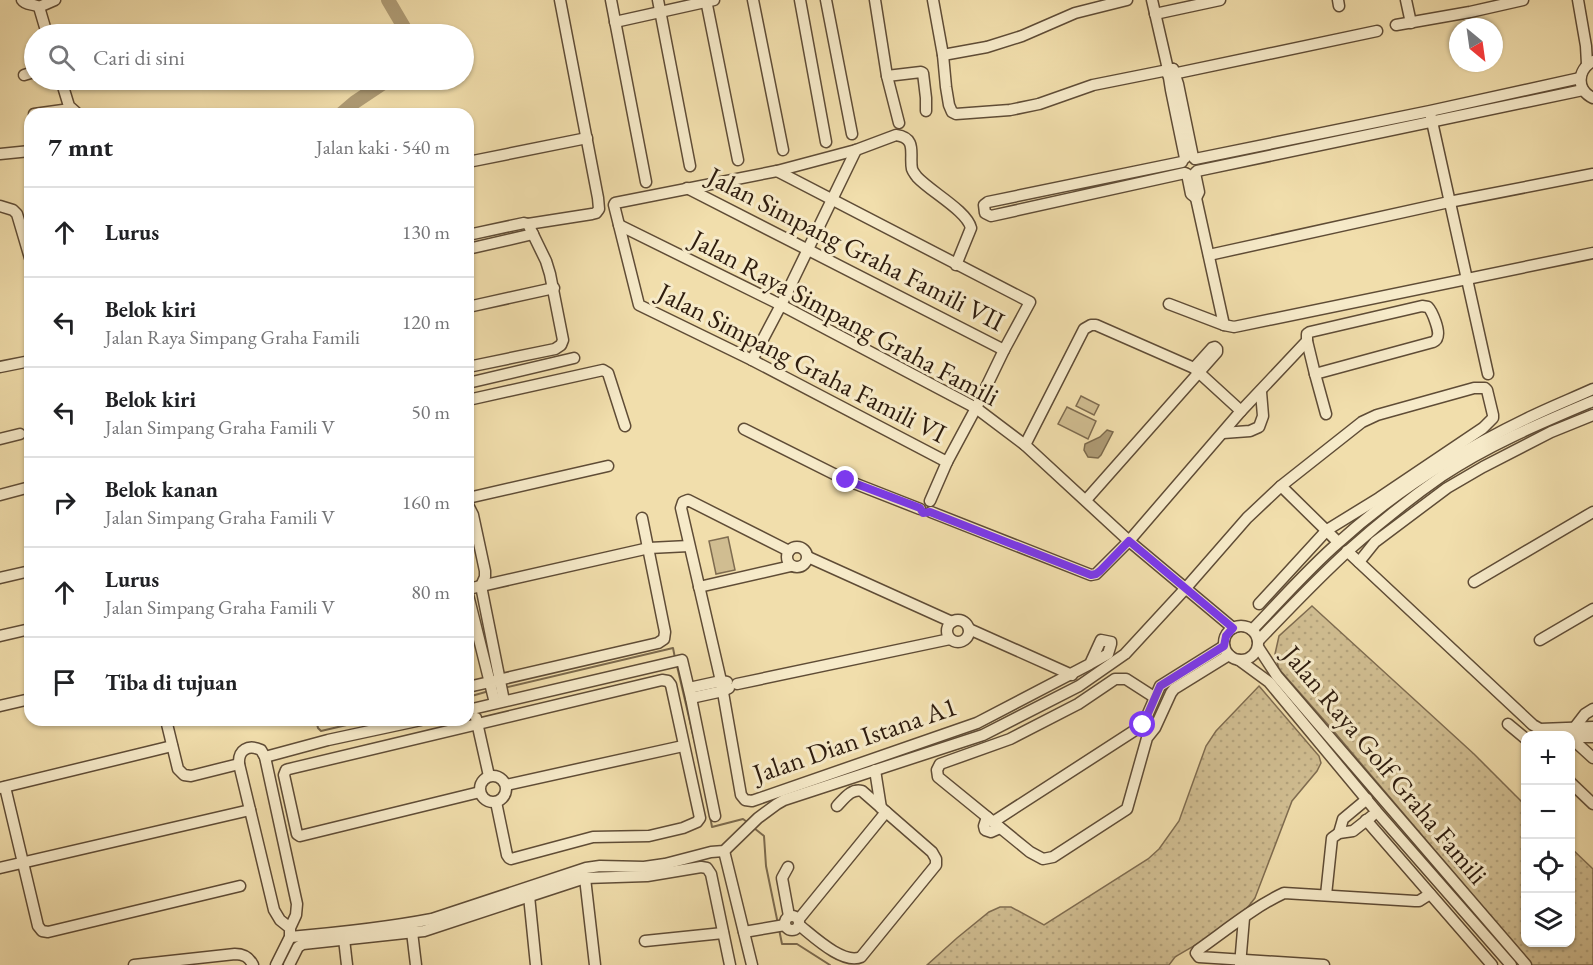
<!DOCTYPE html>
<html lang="id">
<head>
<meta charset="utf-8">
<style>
	:root { --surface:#fff; --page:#f6f6f6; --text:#202124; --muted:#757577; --line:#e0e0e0 }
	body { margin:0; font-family:"EB Garamond",serif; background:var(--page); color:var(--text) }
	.controls { position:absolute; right:18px; bottom:18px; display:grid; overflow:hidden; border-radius:12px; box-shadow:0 2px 4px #0004 }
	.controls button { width:54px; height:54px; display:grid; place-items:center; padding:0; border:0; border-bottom:2px solid var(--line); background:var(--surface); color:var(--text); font:30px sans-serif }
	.compass { position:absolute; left:1449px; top:18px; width:54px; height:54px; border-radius:50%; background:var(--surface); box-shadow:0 2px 4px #0004; rotate:151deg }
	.stop { position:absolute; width:18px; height:18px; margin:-14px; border:4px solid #7c3aed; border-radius:50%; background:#fff }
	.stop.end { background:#7c3aed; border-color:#fff; box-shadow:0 2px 6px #0008 }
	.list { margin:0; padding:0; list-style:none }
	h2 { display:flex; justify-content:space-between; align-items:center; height:78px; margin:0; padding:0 24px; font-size:26px }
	h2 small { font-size:20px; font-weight:400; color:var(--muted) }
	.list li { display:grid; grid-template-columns:39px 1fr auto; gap:18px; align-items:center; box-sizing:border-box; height:90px; padding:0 24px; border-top:2px solid var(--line) }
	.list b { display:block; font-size:22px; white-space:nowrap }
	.list p { margin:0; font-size:20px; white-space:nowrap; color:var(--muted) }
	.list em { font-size:20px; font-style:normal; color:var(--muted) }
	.icon { flex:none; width:33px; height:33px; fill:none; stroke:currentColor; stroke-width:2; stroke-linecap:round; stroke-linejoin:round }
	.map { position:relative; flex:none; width:1593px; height:965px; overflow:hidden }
	.search { position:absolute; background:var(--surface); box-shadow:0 2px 4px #0004; left:24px; top:24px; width:450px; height:66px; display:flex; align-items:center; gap:15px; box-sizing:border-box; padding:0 21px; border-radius:33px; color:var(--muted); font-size:22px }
	.panel { position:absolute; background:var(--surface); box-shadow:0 2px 4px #0004; left:24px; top:108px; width:450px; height:618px; border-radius:18px }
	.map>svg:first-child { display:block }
</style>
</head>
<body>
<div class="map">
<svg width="1593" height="965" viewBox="0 0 1593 965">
	<defs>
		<pattern id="grass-dots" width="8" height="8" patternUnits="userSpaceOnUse" patternTransform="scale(1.5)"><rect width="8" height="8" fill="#d0bd91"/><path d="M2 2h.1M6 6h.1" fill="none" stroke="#b3a27c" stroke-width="1.8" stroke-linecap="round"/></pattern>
	</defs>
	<rect width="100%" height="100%" fill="#f1deac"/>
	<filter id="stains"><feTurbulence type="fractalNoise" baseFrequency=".00333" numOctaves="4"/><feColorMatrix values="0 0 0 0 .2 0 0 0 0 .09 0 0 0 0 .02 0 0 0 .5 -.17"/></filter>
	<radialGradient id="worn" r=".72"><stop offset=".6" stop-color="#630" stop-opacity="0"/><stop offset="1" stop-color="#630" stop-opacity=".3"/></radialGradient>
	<!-- grass -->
	<g fill="url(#grass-dots)" stroke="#7f6c50" stroke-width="1.5">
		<polygon points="1312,606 1474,754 1525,805 1526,942 1570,942 1571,848 1593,869 1593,965 1532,965 1331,728 1279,669 1275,654 1279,636"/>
		<path d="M1259,686L1319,756L1321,763L1317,771L1292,801L1255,898C1236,925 1203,940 1175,957L1169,965H927L957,938L989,912L1000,907H1011L1044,925L1148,859L1159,849L1179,821L1206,746L1216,731Z"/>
	</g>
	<!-- garden -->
	<g fill="#d0bd91" stroke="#7f6c50" stroke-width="1.5">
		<polygon points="1081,396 1099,405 1094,415 1076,406"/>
		<polygon points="1067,407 1096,421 1088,439 1058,424"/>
		<polygon points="728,537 735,570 716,574 709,541"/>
	</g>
	<!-- water -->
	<polygon fill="#af9c76" stroke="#7b694c" stroke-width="1.5" points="1107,430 1113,432 1101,455 1098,458 1088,457 1084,450 1085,444 1100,437"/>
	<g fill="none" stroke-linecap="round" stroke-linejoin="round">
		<!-- stream -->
		<g stroke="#7b694c" stroke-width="2">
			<polyline points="677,666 695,743"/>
			<polyline points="504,688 673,648 675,658"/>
			<polyline points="468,697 489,691"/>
			<polyline points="316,720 318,728 321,731 368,720"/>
			<polyline points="710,816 712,827 743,819 747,822"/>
			<polyline points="754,828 764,836 766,866 778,924"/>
			<polyline points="779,929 782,944 797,944 830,965"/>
		</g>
		<!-- river -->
		<g stroke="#af9c76" stroke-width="14">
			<polyline points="388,0 408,34"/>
			<polyline points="341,114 355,102 388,80"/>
		</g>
		<defs>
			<g id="minor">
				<path d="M22,0C26,6 33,3 39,7L47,34"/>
				<polyline points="611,0 646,182"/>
				<polyline points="658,0 690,166"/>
				<polyline points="706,0 738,160"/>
				<polyline points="753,0 783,150"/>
				<polyline points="800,0 826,142"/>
				<polyline points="826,0 852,134"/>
				<polyline points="875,0 887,76 899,123"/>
				<polyline points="933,0 943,55 946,87 949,105 952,112 956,114 1010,110 1039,104 1093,85 1173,69"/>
				<polyline points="1152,0 1167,65 1171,90 1185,158"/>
				<polyline points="1338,0 1339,6"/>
				<polyline points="1406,0 1411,23"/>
				<polyline points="1578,0 1586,46 1587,64"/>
				<polyline points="39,7 55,0"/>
				<polyline points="1155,14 1220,0"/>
				<polyline points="615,22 714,0"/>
				<polyline points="1396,25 1470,12 1523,0"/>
				<polyline points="943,55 987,47 1022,36 1075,13 1127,0"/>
				<path d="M1593,61C1577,70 1576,90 1593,98"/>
				<polyline points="1173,69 1178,84 1193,157"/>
				<polyline points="24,75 34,72"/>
				<polyline points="1168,75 1377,31"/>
				<polyline points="887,76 921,72 923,73 926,98 926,111"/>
				<polyline points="61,80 69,106 78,114"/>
				<polyline points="34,114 70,109"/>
				<polyline points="1431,117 1488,374"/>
				<polyline points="0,154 30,151"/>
				<polyline points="1195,159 1430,111 1580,78"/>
				<polyline points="468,162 587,138"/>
				<polyline points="1182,162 988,202 984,205 985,213 991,216 1185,173"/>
				<polyline points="777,171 1030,302 1004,350 976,408 947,462 930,501"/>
				<polyline points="1197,171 1583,90"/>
				<polyline points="1187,174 1191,194 1196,198 1199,192 1195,173"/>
				<polyline points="687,188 1004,350"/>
				<polyline points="1196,198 1224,325"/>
				<polyline points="0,206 13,210 17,214 30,258"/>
				<polyline points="528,224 592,214 596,213 599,209 598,198 560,0"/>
				<polyline points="619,225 781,305 976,408 1025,445 1129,541 1233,628"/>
				<polyline points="468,235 524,223 528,224 546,261 550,274 563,340 561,345 555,349 468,367"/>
				<polyline points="468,249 533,234"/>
				<polyline points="1209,255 1449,202 1593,174"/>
				<polyline points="1169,304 1224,325 1234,327 1593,253"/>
				<polyline points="468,307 554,288"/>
				<polyline points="1307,341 1315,374"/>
				<polyline points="752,360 781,305 856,150"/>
				<polyline points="0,367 30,361"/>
				<polyline points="468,383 574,358"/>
				<polyline points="468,400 603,370 608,373 625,426"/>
				<polyline points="744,429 846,480 920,509"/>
				<polyline points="1223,433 1250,431 1259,427 1263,416 1261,392"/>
				<polyline points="0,439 20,434"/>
				<polyline points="1025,445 1084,329 1091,325 1096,325 1194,368 1241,411"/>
				<path d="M947,462L752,360L639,305L614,205L615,203L777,171L856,150L896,135C918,138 909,155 912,169C913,172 915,174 917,177C931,192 967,211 971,228L956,265"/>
				<polyline points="1281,486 1338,542"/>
				<polyline points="0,495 30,487"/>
				<polyline points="468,498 608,466"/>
				<polyline points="1086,500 1217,352 1217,349 1215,347 1212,348 1194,368"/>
				<polyline points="468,505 473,515 485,571 485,577 481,586"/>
				<path d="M931,512L1091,575L1096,574L1129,541L1241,411L1307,341V334L1310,332L1422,306L1428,307C1432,311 1441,332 1437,338C1437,340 1435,341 1433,342L1315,374L1326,414"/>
				<circle cx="797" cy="557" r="10"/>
				<polyline points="789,551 688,500 683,502 681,508 721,681 741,795 745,800 752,801 977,723 1090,664 1108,654 1111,644 1111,642 1101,640 1090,664"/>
				<polyline points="1347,551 1533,725 1540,729 1593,727"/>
				<polyline points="808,557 952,622"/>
				<polyline points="1359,562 1375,542 1447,488 1483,467 1551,432 1593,415"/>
				<polyline points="0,578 30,571"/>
				<polyline points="1474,582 1593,512"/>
				<polyline points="481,586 504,701"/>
				<polyline points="699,587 791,566"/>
				<polyline points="468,589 649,548 689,546"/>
				<polyline points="468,595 495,703"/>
				<circle cx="958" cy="631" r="11"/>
				<circle cx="1241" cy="643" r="17"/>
				<polyline points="969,629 1072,675"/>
				<path d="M1252,630C1280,601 1309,568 1339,542C1394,492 1460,451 1526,419C1548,408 1571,399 1593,389"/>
				<polyline points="0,636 30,629"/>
				<polyline points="1540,640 1593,609"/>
				<path d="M1258,641C1288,610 1317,579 1349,550C1378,524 1409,499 1442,476C1488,445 1541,423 1593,401"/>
				<polyline points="1258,647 1277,676 1526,965"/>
				<polyline points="1239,660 1269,682 1377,812 1511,965"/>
				<polyline points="737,684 950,639"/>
				<polyline points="468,687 658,643 664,639 665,632 642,518"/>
				<polyline points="689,688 721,681 727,682"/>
				<polyline points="1154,697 1126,679 1115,679 1078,704 1010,739 940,764 937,770 938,777 1030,852 1043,859 1053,857 1127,809 1147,738 1155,728 1171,693 1174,689 1229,655"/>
				<polyline points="691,698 723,691 729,688"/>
				<polyline points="0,706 30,699"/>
				<polyline points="468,710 682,660 691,698 715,816"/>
				<polyline points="476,718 489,776"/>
				<polyline points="166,720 178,769 184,775 191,776 239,764"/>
				<polyline points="1508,724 1526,739"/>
				<polyline points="1575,727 1585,714 1593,709"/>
				<polyline points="1145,732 1143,725 1160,686 1224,646"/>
				<polyline points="1570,737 1593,758"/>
				<polyline points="1571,737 1593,737"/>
				<polyline points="265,757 328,740 421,720"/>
				<polyline points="875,770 881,808"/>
				<circle cx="493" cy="789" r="13"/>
				<polyline points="1570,782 1593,804"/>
				<polyline points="506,785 683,746"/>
				<polyline points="5,787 38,926 42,931 48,932 240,886"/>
				<polyline points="0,788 172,746"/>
				<polyline points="480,792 300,836 297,834 284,775 286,770 289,769 662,680 668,681 671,685 700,818 697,822 683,828 649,836 593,837 511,859 509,858 507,855 496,802"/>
				<polyline points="987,817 984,826 985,830 991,832 1000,828"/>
				<polyline points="1366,820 1492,965"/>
				<polyline points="993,822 1143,725"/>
				<polyline points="1339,833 1343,819 1367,799"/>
				<polyline points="724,851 752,965"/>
				<polyline points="788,867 782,878 789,916"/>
				<polyline points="0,868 250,810"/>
				<polyline points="585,878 595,965"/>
				<polyline points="1326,895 1332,838 1339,833 1353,831 1372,816"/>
				<polyline points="529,896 536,965"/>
				<circle cx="792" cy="923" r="7"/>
				<polyline points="799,919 886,812"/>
				<path d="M799,925C813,936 843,965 861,957L936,865V859L932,852L862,791C851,788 844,799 837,806"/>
				<polyline points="412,932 416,965"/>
				<polyline points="744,932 785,925"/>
				<path d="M290,937C337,933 385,928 432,919L586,868L600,866L644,867L665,864L711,852L724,851L758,818L777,804L784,800L983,735L1079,686L1125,654L1185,589L1247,518L1281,486L1362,422L1377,415L1474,388H1485L1487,390L1493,415V418L1483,428L1379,498L1327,530L1259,604"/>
				<polyline points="344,939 347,965"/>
				<polyline points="645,941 723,933"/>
				<path d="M134,965L235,954C244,954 249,957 253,965"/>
				<path d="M276,965L290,937V928L296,915L297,904L265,757L261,750C248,744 238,750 239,764L274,910L280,920L290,928"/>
				<polyline points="289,965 298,947 303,944 424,931 585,878 647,876 701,867 707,868 711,874 730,965"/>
				<polyline points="1240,965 1244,918"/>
				<path d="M1324,965L1199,957L1196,953L1198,950C1225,931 1254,907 1284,893L1415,901H1419L1430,894"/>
			</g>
		</defs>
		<!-- minor casing -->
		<use href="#minor" stroke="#5f4c36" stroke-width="13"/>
		<!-- minor -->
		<use href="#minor" stroke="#f6eac9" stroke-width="10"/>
	</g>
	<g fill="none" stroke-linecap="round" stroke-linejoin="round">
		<!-- route -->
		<polyline stroke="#7c3aed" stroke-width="8" points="846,480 920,508 923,513 930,512 1091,575 1096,574 1100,571 1129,541 1233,628 1226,636 1224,646 1160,686 1143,725"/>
	</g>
	<g text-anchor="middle" stroke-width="6" stroke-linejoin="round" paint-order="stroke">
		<!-- street labels -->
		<g font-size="27" fill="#2e1c0e" stroke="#f6eac9">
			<text transform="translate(856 249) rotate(27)" y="9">Jalan Simpang Graha Famili VII</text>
			<text transform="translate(845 318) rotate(28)" y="9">Jalan Raya Simpang Graha Famili</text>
			<text transform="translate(802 363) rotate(27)" y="9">Jalan Simpang Graha Famili VI</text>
			<text transform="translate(855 740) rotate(-19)" y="9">Jalan Dian Istana A1</text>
			<text transform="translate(1385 765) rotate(50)" y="9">Jalan Raya Golf Graha Famili</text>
		</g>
	</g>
	<rect width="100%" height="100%" filter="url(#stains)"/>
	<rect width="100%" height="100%" fill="url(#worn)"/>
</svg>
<div class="controls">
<button>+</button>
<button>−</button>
<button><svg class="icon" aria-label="locate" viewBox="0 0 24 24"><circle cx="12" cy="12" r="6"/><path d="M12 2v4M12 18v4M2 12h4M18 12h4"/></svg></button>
<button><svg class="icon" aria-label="layers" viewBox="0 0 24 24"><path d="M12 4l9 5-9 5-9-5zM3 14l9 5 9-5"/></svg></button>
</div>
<svg class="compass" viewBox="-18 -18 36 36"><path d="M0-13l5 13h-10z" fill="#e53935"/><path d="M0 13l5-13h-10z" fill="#757577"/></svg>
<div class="stop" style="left:1143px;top:725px"></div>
<div class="stop end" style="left:846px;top:480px"></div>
<div class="search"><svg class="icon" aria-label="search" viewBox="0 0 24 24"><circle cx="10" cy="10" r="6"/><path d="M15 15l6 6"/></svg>Cari di sini</div>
<section class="panel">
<h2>7 mnt<small>Jalan kaki · 540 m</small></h2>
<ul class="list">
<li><svg class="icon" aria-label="ahead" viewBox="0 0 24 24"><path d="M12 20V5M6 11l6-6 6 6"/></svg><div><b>Lurus</b></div><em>130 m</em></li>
<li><svg class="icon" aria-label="left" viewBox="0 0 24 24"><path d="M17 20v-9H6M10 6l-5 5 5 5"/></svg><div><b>Belok kiri</b><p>Jalan Raya Simpang Graha Famili</p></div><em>120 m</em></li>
<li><svg class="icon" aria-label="left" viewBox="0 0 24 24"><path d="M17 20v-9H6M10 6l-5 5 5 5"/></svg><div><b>Belok kiri</b><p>Jalan Simpang Graha Famili V</p></div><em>50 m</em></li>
<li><svg class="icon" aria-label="right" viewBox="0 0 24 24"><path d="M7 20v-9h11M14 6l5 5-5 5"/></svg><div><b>Belok kanan</b><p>Jalan Simpang Graha Famili V</p></div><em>160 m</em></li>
<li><svg class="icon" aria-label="ahead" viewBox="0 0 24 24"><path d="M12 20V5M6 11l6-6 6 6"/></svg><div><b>Lurus</b><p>Jalan Simpang Graha Famili V</p></div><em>80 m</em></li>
<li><svg class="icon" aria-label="arrive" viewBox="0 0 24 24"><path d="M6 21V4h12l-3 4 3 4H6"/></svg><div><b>Tiba di tujuan</b></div></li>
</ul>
</section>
</div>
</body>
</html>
